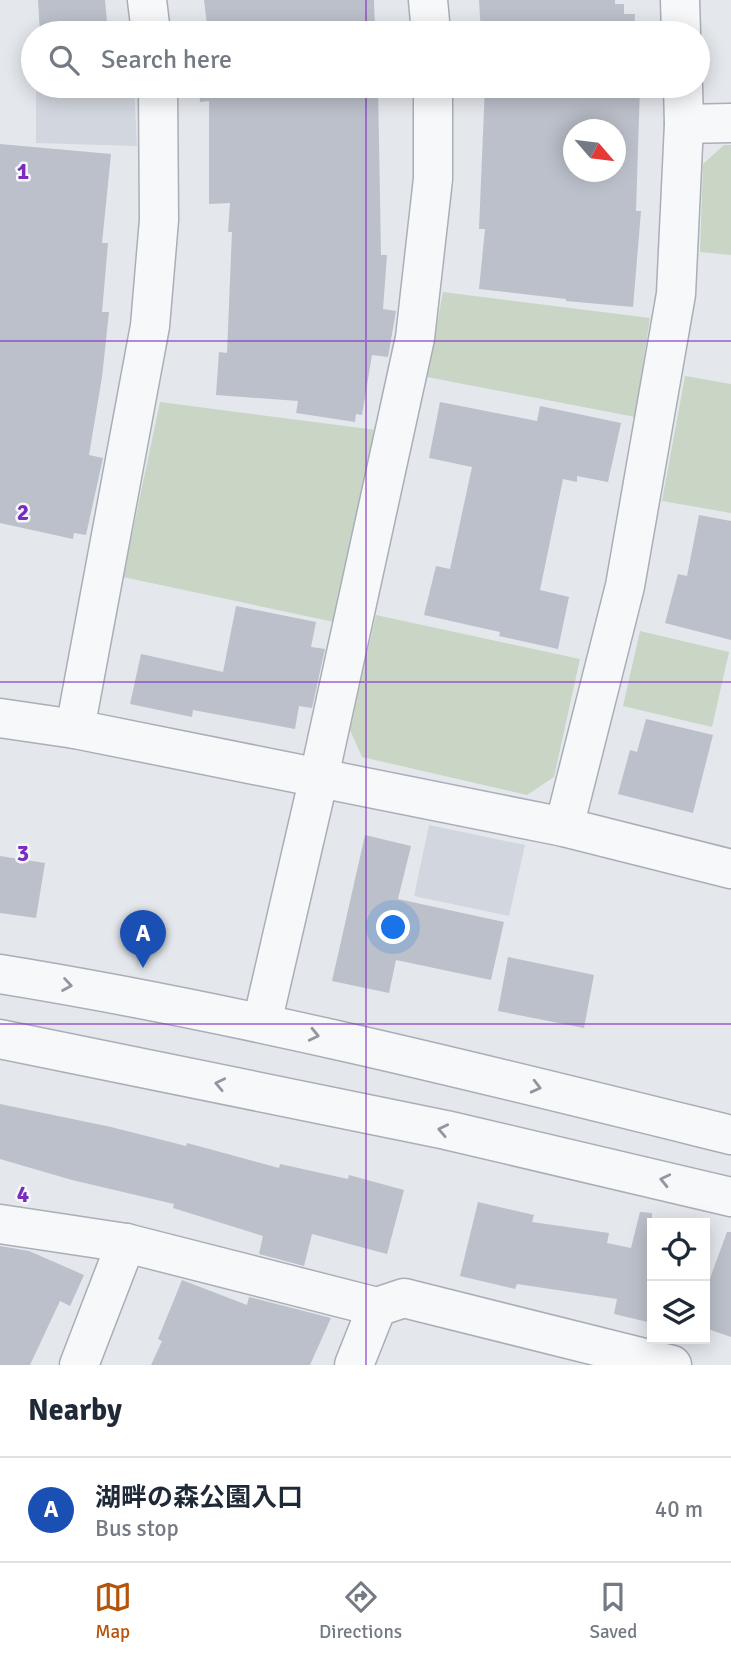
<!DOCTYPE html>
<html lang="en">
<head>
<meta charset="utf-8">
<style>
	:root { --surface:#fff; --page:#f6f6f7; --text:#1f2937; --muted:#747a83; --line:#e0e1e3; --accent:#b45309 }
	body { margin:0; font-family:Signika,"Noto Sans JP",sans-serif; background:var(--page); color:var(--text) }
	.controls { position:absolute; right:21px; bottom:21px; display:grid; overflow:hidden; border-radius:0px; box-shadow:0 4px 18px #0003 }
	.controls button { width:63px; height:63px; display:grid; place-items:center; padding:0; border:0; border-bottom:2px solid var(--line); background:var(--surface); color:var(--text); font:35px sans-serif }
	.compass { position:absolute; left:563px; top:119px; width:63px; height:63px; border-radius:50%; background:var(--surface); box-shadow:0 4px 18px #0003; rotate:118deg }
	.you { position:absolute; left:394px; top:928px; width:24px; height:24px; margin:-18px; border:5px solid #fff; border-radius:50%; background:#1a73e8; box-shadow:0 0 0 10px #1a73e833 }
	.badge { display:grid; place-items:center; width:46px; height:46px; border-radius:50%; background:var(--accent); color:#fff; font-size:23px; font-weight:700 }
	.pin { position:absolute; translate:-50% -58px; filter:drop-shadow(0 2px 4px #0008) }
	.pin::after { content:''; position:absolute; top:37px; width:24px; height:21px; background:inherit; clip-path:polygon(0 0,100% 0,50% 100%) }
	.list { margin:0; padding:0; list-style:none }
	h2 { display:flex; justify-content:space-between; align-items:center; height:91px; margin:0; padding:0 28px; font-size:30px }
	h2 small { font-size:23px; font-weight:400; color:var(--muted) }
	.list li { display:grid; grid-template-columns:46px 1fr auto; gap:21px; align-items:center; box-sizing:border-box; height:105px; padding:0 28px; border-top:2px solid var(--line) }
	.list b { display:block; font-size:26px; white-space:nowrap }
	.list p { margin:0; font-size:23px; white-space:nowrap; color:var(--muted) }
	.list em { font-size:23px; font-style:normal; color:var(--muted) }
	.icon { flex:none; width:38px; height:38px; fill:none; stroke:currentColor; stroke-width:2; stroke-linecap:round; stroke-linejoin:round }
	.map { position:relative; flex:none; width:731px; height:1365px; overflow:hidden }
	.search { position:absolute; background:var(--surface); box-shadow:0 4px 18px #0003; left:21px; right:21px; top:21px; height:77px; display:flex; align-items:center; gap:18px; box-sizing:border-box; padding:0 24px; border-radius:38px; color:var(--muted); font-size:26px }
	.sheet { height:196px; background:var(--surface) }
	nav { display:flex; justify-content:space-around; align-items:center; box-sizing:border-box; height:98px; border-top:2px solid var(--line); background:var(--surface); font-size:19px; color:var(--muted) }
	nav a { display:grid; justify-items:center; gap:4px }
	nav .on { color:var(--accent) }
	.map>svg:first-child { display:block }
</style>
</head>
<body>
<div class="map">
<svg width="731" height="1365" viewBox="0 0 731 1365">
	<rect width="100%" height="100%" fill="#e4e7ec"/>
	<!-- built -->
	<g fill="#d2d6de">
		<polygon points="36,86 134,86 137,146 36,143"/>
		<polygon points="429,825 525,845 509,916 414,896"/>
	</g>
	<!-- green -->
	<g fill="#c9d6c5">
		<polygon points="724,145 731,145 731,255 700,252 703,164"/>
		<polygon points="443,292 650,318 635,417 427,377"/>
		<polygon points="685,376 731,384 731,513 662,501"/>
		<polygon points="160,402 376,430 334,622 123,577"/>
		<polygon points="376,615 580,659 554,777 527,795 362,757 350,730"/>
		<polygon points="640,631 729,652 712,727 623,706"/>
	</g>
	<!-- building -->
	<g fill="#bbc0ca" fill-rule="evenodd">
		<polygon points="38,0 105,0 108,33 40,33"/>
		<polygon points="204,0 374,0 375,33 208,33"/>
		<polygon points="479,0 615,0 615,4 624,4 624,14 635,14 634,33 481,33"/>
		<polygon points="199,86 378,86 381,255 387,255 383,309 396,311 388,357 372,355 362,415 356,414 355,422 296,413 298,401 216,395 219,352 227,353 232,232 228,232 230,203 209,204 209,101 200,102"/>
		<path d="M485,86H640L636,211H641L633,307L566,301V299L479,289L485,229H479ZM573,130H615V172H573Z"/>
		<polygon points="0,144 111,154 102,243 108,243 102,312 109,312 102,377 89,455 103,458 86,535 74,533 73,539 0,523"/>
		<polygon points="440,402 537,421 540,406 621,423 608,482 577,476 577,482 563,479 540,590 569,597 558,649 499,636 500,632 424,615 436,566 450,569 472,467 429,458"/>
		<polygon points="699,515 731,521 731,640 665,623 678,574 687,576"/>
		<polygon points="236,606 316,622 311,647 325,649 312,708 299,706 295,729 193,710 192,717 130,704 141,654 223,672"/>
		<polygon points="646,719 713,735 693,813 618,794 630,750 637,752"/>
		<polygon points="365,835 411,846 398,899 504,922 491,980 396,960 389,993 332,981"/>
		<polygon points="0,856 45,863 36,918 0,913"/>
		<polygon points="508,957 594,975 584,1028 498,1011"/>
		<polygon points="0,1104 111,1127 186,1146 187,1143 279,1168 280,1164 348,1179 349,1175 404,1190 387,1254 312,1234 304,1266 259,1254 263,1236 173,1208 174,1204 72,1180 0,1159"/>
		<polygon points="478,1202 534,1215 532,1222 609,1233 607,1243 631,1248 640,1212 652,1213 652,1323 614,1314 617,1299 517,1284 515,1289 460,1276"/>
		<polygon points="727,1232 731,1232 731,1337 705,1328 705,1292"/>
		<polygon points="0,1246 29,1251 84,1275 70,1306 60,1301 30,1365 0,1365"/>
		<polygon points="182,1280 247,1305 249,1297 331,1318 310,1365 151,1365 162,1341 158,1339"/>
	</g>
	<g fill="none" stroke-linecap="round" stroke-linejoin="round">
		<defs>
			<g id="minor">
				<polyline points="147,0 151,33"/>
				<polyline points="428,0 431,33"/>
				<polyline points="680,0 681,33"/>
				<polyline points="684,124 731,123"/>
				<polyline points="0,718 75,729 564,827 731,869"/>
				<polyline points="75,729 150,326 159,220 158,86"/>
				<polyline points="564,827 625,586 676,294 684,124 683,86"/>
				<polyline points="262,1023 319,777 415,338 433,179 433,86"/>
				<polyline points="0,1224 126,1243 377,1307"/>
				<polyline points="79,1365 126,1243"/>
				<polyline points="354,1365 377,1307 404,1298 672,1365"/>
			</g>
			<g id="tertiary">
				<path d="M0,974C247,1014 489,1075 731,1135"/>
				<polyline points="0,1039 446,1130 731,1197"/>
			</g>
		</defs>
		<!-- minor casing -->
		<use href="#minor" stroke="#a9aeb7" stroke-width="41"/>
		<!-- tertiary casing -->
		<use href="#tertiary" stroke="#a9aeb7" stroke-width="41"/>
		<!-- minor -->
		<use href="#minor" stroke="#f7f8fa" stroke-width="38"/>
		<!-- tertiary -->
		<use href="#tertiary" stroke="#f7f8fa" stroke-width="38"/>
	</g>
	<!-- one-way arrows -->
	<defs><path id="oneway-chevron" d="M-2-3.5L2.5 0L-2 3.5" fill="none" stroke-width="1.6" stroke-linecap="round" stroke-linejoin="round" transform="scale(1.75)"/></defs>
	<g stroke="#9196a0">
		<use href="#oneway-chevron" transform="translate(67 985) rotate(9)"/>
		<use href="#oneway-chevron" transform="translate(314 1035) rotate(13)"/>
		<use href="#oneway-chevron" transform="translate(220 1084) rotate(-168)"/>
		<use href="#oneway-chevron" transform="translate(536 1087) rotate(14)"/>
		<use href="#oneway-chevron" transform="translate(443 1130) rotate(-168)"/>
		<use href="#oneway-chevron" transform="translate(665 1180) rotate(-167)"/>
	</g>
	<!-- grid -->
	<path fill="none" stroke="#7b2cbf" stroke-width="2" stroke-opacity="0.55" d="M366,0V33M366,86V1365M0,341H731M0,682H731M0,1024H731"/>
	<g font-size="23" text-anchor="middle" font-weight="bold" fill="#7b2cbf" stroke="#f4f6f9" stroke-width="5" stroke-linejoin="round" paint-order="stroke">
		<text x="23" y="179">1</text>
		<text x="23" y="520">2</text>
		<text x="23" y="861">3</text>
		<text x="23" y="1202">4</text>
	</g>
</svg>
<div class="controls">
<button><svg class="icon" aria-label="locate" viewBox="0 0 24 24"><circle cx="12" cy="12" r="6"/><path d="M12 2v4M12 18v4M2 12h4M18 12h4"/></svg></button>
<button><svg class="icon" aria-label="layers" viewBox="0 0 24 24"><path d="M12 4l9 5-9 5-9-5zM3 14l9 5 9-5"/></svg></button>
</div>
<svg class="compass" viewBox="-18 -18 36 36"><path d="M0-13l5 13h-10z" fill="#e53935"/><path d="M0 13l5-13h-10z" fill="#747a83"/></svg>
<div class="you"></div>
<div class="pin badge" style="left:143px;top:968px;background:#1a4fb4">A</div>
<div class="search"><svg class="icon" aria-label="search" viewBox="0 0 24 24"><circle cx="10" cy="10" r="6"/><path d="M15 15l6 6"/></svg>Search here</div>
</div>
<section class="sheet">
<h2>Nearby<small></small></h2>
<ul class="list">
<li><span class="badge" style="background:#1a4fb4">A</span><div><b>湖畔の森公園入口</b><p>Bus stop</p></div><em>40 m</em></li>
</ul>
</section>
<nav>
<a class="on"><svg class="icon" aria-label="map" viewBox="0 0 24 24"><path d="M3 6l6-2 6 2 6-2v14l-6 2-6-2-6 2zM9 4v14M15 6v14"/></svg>Map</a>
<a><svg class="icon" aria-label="directions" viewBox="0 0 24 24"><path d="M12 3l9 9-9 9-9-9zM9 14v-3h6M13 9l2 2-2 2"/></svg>Directions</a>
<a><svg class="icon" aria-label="saved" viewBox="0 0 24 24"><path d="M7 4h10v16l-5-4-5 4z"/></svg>Saved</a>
</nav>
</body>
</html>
